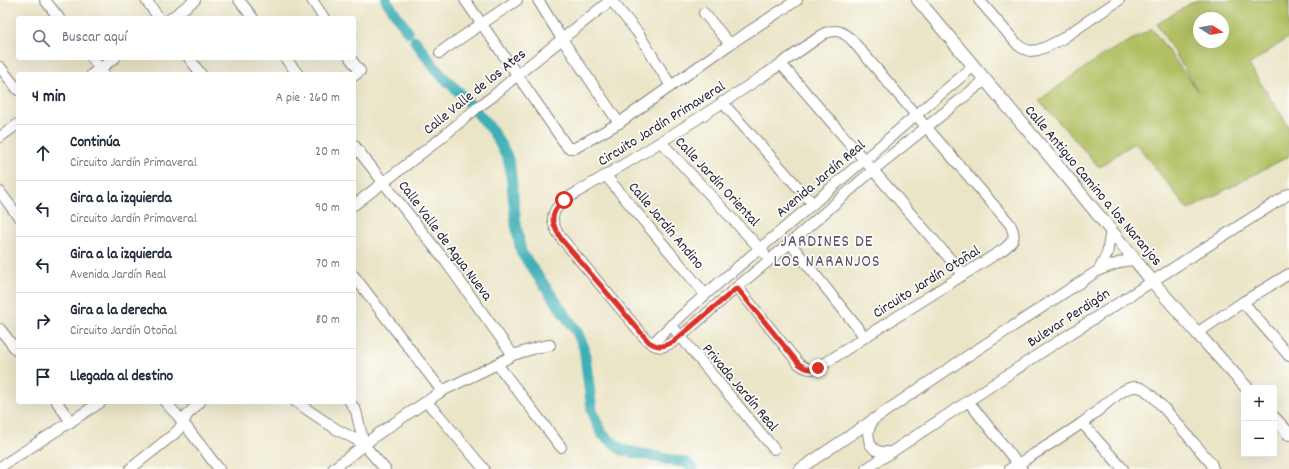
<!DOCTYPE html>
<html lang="es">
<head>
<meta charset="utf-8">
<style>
	:root { --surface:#fff; --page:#f6f6f7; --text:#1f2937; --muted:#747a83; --line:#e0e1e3 }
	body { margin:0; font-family:Dekko,sans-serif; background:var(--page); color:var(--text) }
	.controls { position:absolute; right:12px; bottom:12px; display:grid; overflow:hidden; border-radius:4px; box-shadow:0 4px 16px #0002 }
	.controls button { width:36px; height:36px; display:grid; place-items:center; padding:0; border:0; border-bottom:1px solid var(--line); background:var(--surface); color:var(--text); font:20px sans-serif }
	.compass { position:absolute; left:1193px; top:12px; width:36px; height:36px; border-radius:50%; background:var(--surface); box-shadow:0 4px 16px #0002; rotate:101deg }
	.stop { position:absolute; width:12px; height:12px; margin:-9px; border:3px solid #d93025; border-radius:50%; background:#fff }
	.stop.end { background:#d93025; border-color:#fff; box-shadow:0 1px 4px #0008 }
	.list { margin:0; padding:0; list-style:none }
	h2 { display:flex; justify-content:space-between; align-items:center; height:52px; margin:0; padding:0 16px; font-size:17px }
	h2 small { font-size:13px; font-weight:400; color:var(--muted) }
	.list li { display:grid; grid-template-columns:26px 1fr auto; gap:12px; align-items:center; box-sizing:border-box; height:56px; padding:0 16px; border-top:1px solid var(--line) }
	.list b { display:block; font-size:15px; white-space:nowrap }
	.list p { margin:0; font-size:13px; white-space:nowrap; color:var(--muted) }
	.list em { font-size:13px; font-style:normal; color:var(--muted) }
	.icon { flex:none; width:22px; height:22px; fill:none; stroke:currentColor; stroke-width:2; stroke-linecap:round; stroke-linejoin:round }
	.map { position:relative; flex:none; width:1289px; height:469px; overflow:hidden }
	.search { position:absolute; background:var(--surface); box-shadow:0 4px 16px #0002; left:16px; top:16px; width:340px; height:44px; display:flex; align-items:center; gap:10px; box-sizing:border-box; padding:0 14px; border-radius:4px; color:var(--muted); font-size:15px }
	.panel { position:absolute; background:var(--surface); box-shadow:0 4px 16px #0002; left:16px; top:72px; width:340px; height:332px; border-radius:4px }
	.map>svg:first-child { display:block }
</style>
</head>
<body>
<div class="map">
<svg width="1289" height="469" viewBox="0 0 1289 469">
	<rect width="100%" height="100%" fill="#fdfcf7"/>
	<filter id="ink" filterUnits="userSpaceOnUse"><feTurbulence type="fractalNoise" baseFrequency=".025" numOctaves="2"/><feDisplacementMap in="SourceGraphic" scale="8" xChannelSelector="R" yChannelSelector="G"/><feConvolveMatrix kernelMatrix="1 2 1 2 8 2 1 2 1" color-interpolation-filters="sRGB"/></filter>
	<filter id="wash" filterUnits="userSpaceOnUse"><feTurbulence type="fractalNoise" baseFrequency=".012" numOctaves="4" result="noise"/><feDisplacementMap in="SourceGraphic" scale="16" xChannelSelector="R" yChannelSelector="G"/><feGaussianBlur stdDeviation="0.9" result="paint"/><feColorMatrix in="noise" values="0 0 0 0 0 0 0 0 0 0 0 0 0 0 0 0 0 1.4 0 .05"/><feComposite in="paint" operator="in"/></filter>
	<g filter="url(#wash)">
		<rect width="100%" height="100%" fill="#ebe5c7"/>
		<!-- green -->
		<path fill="#b1bf62" stroke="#6a704e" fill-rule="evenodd" d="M1196,0H1289V37L1249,65L1289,127V156L1188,210L1135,142L1099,167L1039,100L1103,55L1152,29L1198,91L1157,24ZM1199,18H1223V42H1199Z"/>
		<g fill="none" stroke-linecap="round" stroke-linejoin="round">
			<!-- canal -->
			<g stroke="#3eafb6" stroke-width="11">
				<polyline points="386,0 408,32"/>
				<polyline points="415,41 440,74 461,94 492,130 507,156 510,166 516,224 521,252 577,332 584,348 592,410 601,433 622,450 687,463 693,469"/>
			</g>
		</g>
	</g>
	<g filter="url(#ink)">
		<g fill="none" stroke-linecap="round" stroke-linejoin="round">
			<defs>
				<g id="minor">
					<polyline points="45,0 59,18"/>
					<polyline points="146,0 159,18"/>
					<polyline points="239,0 253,18"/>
					<polyline points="312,0 324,18"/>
					<polyline points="465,0 568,148 575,148 619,123 730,44 797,0"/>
					<polyline points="538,0 562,39 619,123"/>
					<polyline points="979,0 1018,45 1022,48 1030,51 1038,50 1046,47 1060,40 1119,0"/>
					<polyline points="704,13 730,44"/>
					<polyline points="171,18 195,0"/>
					<polyline points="440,53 446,48 517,0"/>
					<polyline points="92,58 104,74"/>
					<polyline points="189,58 201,74"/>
					<polyline points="285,58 298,74"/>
					<polyline points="350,58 360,71 354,76"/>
					<polyline points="781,64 963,274"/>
					<polyline points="0,67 18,90"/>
					<polyline points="92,74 115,58"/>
					<polyline points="722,102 813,204"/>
					<polyline points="0,137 18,124"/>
					<polyline points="661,142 764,253"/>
					<polyline points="354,145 446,262 513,355"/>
					<polyline points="606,176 705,294"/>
					<polyline points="0,192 18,216"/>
					<polyline points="354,205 440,139 478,107 492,97 517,75 611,0 638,33 671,86"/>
					<polyline points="790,243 865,337"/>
					<polyline points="1099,270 1124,261 1135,260"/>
					<polyline points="354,276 442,391"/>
					<path d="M737,287L799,364C806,369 810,370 818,368L865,337L1004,249C1015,240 1016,236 1010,224L927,128L851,39C841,31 838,29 825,33C741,93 653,148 564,200C548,214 551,224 562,239L645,338C658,352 667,347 680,337L737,287L790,243L873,170L985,80"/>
					<polyline points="1243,302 1289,356"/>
					<polyline points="671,325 774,449"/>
					<polyline points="0,329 18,352"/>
					<polyline points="1197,333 1243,302 1289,274"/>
					<path d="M652,344C693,303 738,267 782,230C846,176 909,120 973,67"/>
					<polyline points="497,364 561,447"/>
					<polyline points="968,401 1022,469"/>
					<polyline points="57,402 71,422"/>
					<polyline points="165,402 178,416 219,469"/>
					<polyline points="296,402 336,429 355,439 364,445 385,469"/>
					<polyline points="350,402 356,411 364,445"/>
					<polyline points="426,402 438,414 484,469"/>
					<polyline points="872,420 868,433 870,444 875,450 882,452 892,452"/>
					<polyline points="1082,423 1123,469"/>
					<polyline points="0,467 101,402"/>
					<polyline points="130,469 174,434 179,429 188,414 200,402"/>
					<polyline points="333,469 378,434 442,391 497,364 513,355 539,347 550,345"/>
					<polyline points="800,469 969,355 1099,270 1107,254 1111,230"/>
					<polyline points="866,469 1048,348 1289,194"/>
					<path d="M1010,469C1034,454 1059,439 1082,423C1096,413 1109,400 1123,391C1128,388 1135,386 1141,388C1153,391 1199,450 1211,463L1213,469"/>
				</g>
				<g id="tertiary">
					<polyline points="918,0 1068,178 1153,282 1197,333 1247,388"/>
					<polyline points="1274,418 1289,434"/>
				</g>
			</defs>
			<!-- minor casing -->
			<use href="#minor" stroke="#868481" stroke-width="12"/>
			<!-- tertiary casing -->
			<use href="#tertiary" stroke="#868481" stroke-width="14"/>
			<!-- minor -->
			<use href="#minor" stroke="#fff" stroke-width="10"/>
			<!-- tertiary -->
			<use href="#tertiary" stroke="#fff" stroke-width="12"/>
		</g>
	</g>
	<g fill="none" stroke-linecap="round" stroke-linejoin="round" filter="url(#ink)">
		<!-- route -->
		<path stroke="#d93025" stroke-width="5" d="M564,200C548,214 551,224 562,240L649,342C658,348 663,347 673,342L737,288L799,364C806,369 809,370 818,368"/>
	</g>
	<g text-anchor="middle" stroke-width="3.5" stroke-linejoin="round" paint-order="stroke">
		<!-- street labels -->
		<g font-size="15" fill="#22223b" stroke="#fdfcf7">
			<text transform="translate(474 91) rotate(-39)" y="5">Calle Valle de los Ates</text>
			<text transform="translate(661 123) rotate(-32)" y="5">Circuito Jardín Primaveral</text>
			<text transform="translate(820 178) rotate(-40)" y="5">Avenida Jardín Real</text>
			<text transform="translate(718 181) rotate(47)" y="5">Calle Jardín Oriental</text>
			<text transform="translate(1094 185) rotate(50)" y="5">Calle Antiguo Camino a los Naranjos</text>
			<text transform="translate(667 225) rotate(50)" y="5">Calle Jardín Andino</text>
			<text transform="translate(446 240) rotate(53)" y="5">Calle Valle de Agua Nueva</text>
			<text transform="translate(926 281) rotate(-32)" y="5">Circuito Jardín Otoñal</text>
			<text transform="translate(1068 317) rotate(-33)" y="5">Bulevar Perdigón</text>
			<text transform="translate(741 387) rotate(50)" y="5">Privada Jardín Real</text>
		</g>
		<!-- quarter labels -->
		<g font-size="17" letter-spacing="1" fill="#5a4d70" stroke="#fdfcf7">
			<text x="827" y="246">JARDINES DE<tspan x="827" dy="20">LOS NARANJOS</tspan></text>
		</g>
	</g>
</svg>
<div class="controls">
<button>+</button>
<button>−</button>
</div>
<svg class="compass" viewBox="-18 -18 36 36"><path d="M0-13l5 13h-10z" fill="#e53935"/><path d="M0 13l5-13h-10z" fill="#747a83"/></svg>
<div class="stop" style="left:564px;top:200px"></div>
<div class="stop end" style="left:818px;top:368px"></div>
<div class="search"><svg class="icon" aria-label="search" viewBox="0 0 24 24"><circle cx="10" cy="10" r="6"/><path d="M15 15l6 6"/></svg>Buscar aquí</div>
<section class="panel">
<h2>4 min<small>A pie · 260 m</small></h2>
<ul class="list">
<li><svg class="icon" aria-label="ahead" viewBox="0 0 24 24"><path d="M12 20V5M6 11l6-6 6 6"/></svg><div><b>Continúa</b><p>Circuito Jardín Primaveral</p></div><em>20 m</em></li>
<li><svg class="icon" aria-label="left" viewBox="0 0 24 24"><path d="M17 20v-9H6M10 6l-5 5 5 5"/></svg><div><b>Gira a la izquierda</b><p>Circuito Jardín Primaveral</p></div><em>90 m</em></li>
<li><svg class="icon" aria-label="left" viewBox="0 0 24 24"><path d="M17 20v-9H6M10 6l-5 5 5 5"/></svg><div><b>Gira a la izquierda</b><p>Avenida Jardín Real</p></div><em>70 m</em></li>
<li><svg class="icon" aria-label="right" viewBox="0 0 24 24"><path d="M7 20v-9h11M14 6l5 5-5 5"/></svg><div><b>Gira a la derecha</b><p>Circuito Jardín Otoñal</p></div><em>80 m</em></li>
<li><svg class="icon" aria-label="arrive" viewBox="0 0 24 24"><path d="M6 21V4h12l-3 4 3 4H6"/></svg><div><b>Llegada al destino</b></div></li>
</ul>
</section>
</div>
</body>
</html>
